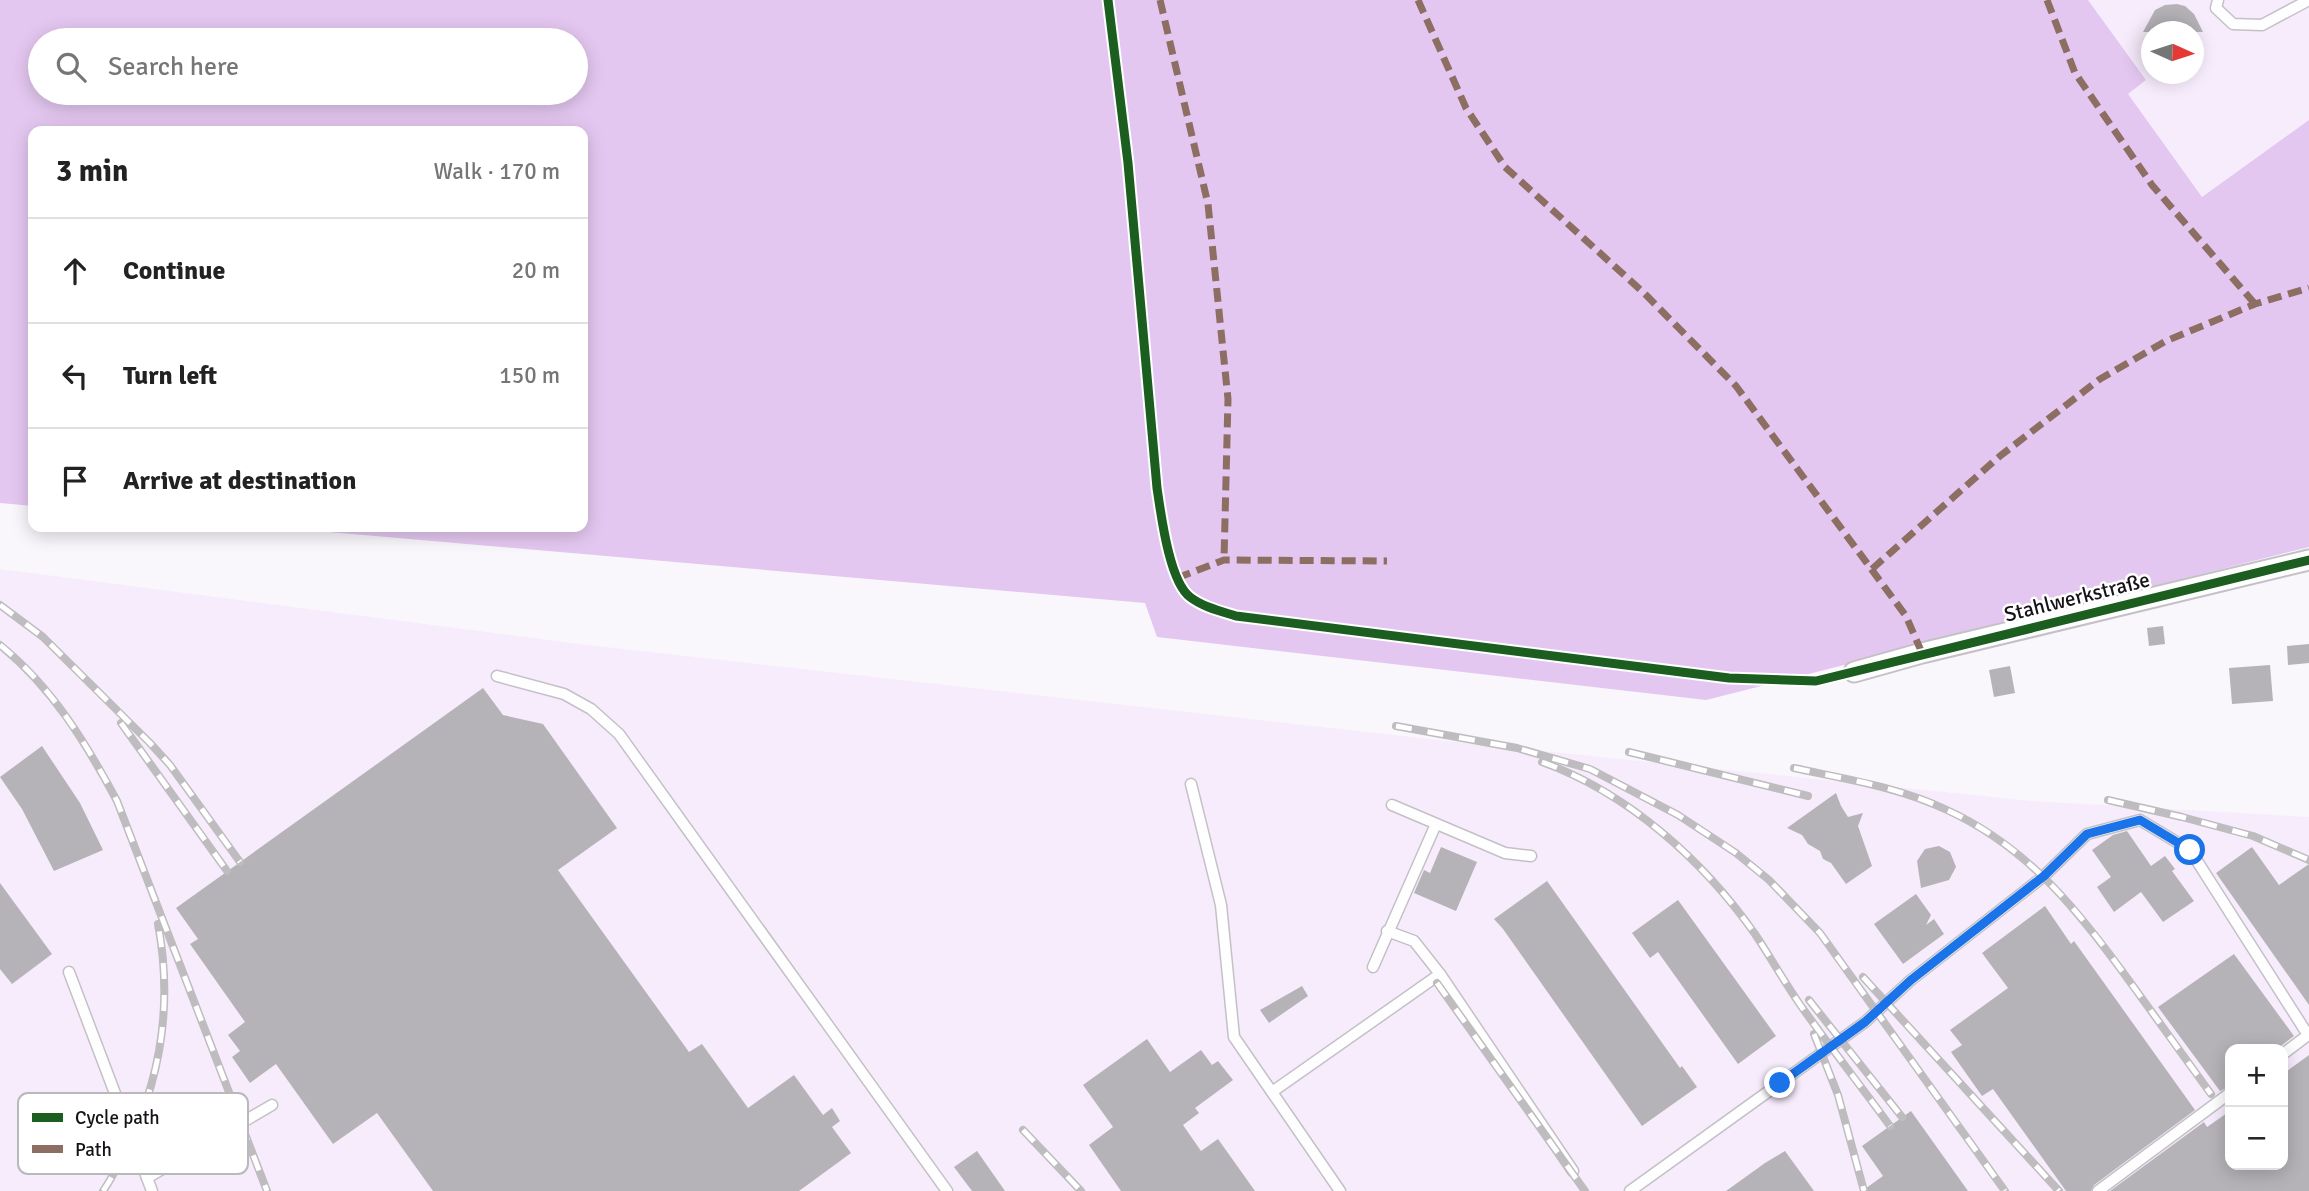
<!DOCTYPE html>
<html lang="en">
<head>
<meta charset="utf-8">
<style>
	:root { --surface:#fff; --page:#f2f2f2; --text:#222; --muted:#767676; --line:#e0e0e0 }
	body { margin:0; font-family:Signika,sans-serif; background:var(--page); color:var(--text) }
	.controls { position:absolute; right:21px; bottom:21px; display:grid; overflow:hidden; border-radius:14px; box-shadow:0 4px 18px #0003 }
	.controls button { width:63px; height:63px; display:grid; place-items:center; padding:0; border:0; border-bottom:2px solid var(--line); background:var(--surface); color:var(--text); font:35px sans-serif }
	.compass { position:absolute; left:2141px; top:21px; width:63px; height:63px; border-radius:50%; background:var(--surface); box-shadow:0 4px 18px #0003; rotate:93deg }
	.stop { position:absolute; width:21px; height:21px; margin:-16px; border:5px solid #1a73e8; border-radius:50%; background:#fff }
	.stop.end { background:#1a73e8; border-color:#fff; box-shadow:0 2px 7px #0008 }
	.list { margin:0; padding:0; list-style:none }
	h2 { display:flex; justify-content:space-between; align-items:center; height:91px; margin:0; padding:0 28px; font-size:30px }
	h2 small { font-size:23px; font-weight:400; color:var(--muted) }
	.list li { display:grid; grid-template-columns:46px 1fr auto; gap:21px; align-items:center; box-sizing:border-box; height:105px; padding:0 28px; border-top:2px solid var(--line) }
	.list b { display:block; font-size:26px; white-space:nowrap }
	.list em { font-size:23px; font-style:normal; color:var(--muted) }
	.icon { flex:none; width:38px; height:38px; fill:none; stroke:currentColor; stroke-width:2; stroke-linecap:round; stroke-linejoin:round }
	.map { position:relative; flex:none; width:2309px; height:1191px; overflow:hidden }
	.search { position:absolute; background:var(--surface); box-shadow:0 4px 18px #0003; left:28px; top:28px; width:560px; height:77px; display:flex; align-items:center; gap:18px; box-sizing:border-box; padding:0 24px; border-radius:38px; color:var(--muted); font-size:26px }
	.panel { position:absolute; background:var(--surface); box-shadow:0 4px 18px #0003; left:28px; top:126px; width:560px; height:406px; border-radius:14px }
	.map>svg:first-child { display:block }
</style>
</head>
<body>
<div class="map">
<svg width="2309" height="1191" viewBox="0 0 2309 1191">
	<rect width="100%" height="100%" fill="#f9f7fb"/>
	<!-- built -->
	<g fill="#f7ecfc" fill-rule="evenodd">
		<path d="M2088,0H2309V120L2202,197L2127,93L2146,80ZM2152,32H2194V74H2152Z"/>
		<path d="M0,569L579,644L1474,744L2032,801L2309,817V1191H0ZM2230,1049H2283V1165H2230Z"/>
	</g>
	<!-- forest -->
	<path fill="#e4c7f0" fill-rule="evenodd" d="M0,0H2088L2146,80L2128,94L2202,197L2309,120V547L1706,700L1157,637L1145,603L271,527H583V131H33V506L0,503ZM40,40H576V93H40Z"/>
	<!-- building -->
	<g fill="#b6b3b8">
		<polygon points="2177,4 2185,6 2194,14 2203,32 2143,32 2155,10 2165,5"/>
		<polygon points="2163,626 2165,644 2149,646 2147,628"/>
		<polygon points="2309,644 2309,663 2288,665 2287,646"/>
		<polygon points="2270,665 2273,701 2232,704 2229,668"/>
		<polygon points="2010,666 2015,693 1994,697 1989,670"/>
		<polygon points="483,688 503,715 543,724 617,828 558,870 689,1052 702,1044 748,1108 794,1075 823,1115 832,1108 840,1121 832,1127 851,1153 799,1191 433,1191 377,1113 333,1144 276,1064 250,1083 232,1057 240,1051 228,1035 245,1022 190,944 198,939 176,908"/>
		<polygon points="42,746 80,803 103,850 54,871 22,809 0,777"/>
		<polygon points="1836,793 1841,806 1848,817 1863,813 1858,826 1872,866 1846,884 1831,863 1823,859 1820,851 1808,844 1802,835 1787,828"/>
		<polygon points="2127,831 2151,866 2165,856 2175,869 2172,871 2194,901 2163,922 2141,892 2114,912 2097,887 2111,877 2092,850 2113,835"/>
		<polygon points="1939,846 1950,852 1956,867 1949,880 1921,888 1917,861 1925,849"/>
		<polygon points="1441,847 1477,862 1456,911 1414,893 1424,870 1430,873"/>
		<polygon points="2252,847 2279,885 2309,864 2309,1005 2216,873"/>
		<polygon points="1547,881 1680,1068 1682,1066 1697,1087 1642,1126 1503,929 1494,919"/>
		<polygon points="0,883 52,954 12,984 0,969"/>
		<polygon points="1916,894 1931,915 1926,925 1934,919 1944,934 1903,964 1874,924"/>
		<polygon points="1678,900 1776,1036 1738,1064 1658,952 1650,958 1632,933"/>
		<polygon points="2045,906 2071,944 2074,941 2195,1110 2094,1185 2091,1191 2066,1191 1993,1089 1982,1096 1951,1052 1962,1045 1950,1030 2008,988 1982,953"/>
		<polygon points="2234,954 2294,1036 2277,1049 2230,1049 2230,1086 2220,1091 2158,1007"/>
		<polygon points="1302,986 1308,996 1269,1023 1260,1010"/>
		<polygon points="1147,1039 1170,1072 1201,1050 1212,1065 1218,1061 1233,1080 1195,1108 1199,1113 1183,1125 1201,1151 1218,1139 1255,1191 1121,1191 1089,1145 1113,1127 1083,1085"/>
		<polygon points="2309,1055 2309,1191 2110,1191 2204,1122 2207,1127 2230,1111 2230,1165 2283,1165 2283,1074"/>
		<polygon points="1911,1111 1968,1191 1862,1191 1883,1176 1862,1146"/>
		<polygon points="977,1151 1005,1191 972,1191 954,1167"/>
		<polygon points="1785,1151 1814,1191 1726,1191 1765,1163"/>
	</g>
	<g fill="none" stroke-linecap="round" stroke-linejoin="round">
		<defs>
			<g id="service">
				<polyline points="2218,0 2216,8 2233,24 2262,25 2309,0"/>
				<polyline points="497,676 564,694 591,709 619,734 947,1191"/>
				<polyline points="1191,784 1221,905 1234,1037 1340,1191"/>
				<polyline points="1392,805 1505,853 1531,856"/>
				<polyline points="1387,931 1414,941 1440,974 1573,1171"/>
				<polyline points="1373,967 1436,824"/>
				<polyline points="69,972 152,1191"/>
				<polyline points="1272,1092 1440,974"/>
				<polyline points="147,1178 272,1105"/>
				<polyline points="1630,1191 1865,1022 1911,980 2044,876 2087,834 2140,820 2190,850 2308,1035 2283,1054"/>
				<polyline points="2098,1191 2230,1093"/>
			</g>
			<polyline id="minor" points="1854,672 1922,653 2309,560"/>
		</defs>
		<!-- service casing -->
		<use href="#service" stroke="#c4c1c6" stroke-width="13"/>
		<!-- minor casing -->
		<use href="#minor" stroke="#c4c1c6" stroke-width="23"/>
		<!-- service -->
		<use href="#service" stroke="#fefefe" stroke-width="10"/>
		<!-- minor -->
		<use href="#minor" stroke="#fefefe" stroke-width="19"/>
		<defs>
			<g id="rail">
				<polyline points="0,605 43,637 150,743 170,765 240,862"/>
				<path d="M0,645C52,687 86,743 117,801L267,1191"/>
				<polyline points="121,723 227,871"/>
				<polyline points="1396,726 1517,748 1590,769 1678,815 1736,853 1769,880 1820,933 2005,1191"/>
				<polyline points="1629,752 1808,796"/>
				<path d="M1542,762C1628,793 1703,860 1755,934C1771,958 1785,983 1801,1006C1830,1047 1861,1086 1890,1126"/>
				<path d="M1794,768C1845,779 1899,787 1947,810C2030,848 2081,914 2133,986C2159,1022 2185,1058 2211,1094"/>
				<polyline points="2108,800 2182,817 2253,836 2309,860"/>
				<polyline points="1863,977 2059,1191"/>
				<polyline points="1437,983 1585,1191"/>
				<polyline points="1809,1000 1902,1117"/>
				<polyline points="1814,1034 1838,1095 1864,1191"/>
				<polyline points="1023,1130 1081,1191"/>
				<path d="M103,1191C111,1180 117,1167 124,1154C161,1081 173,1004 158,924"/>
			</g>
		</defs>
		<!-- rail casing -->
		<use href="#rail" stroke="#bebcbe" stroke-width="8"/>
		<!-- rail -->
		<use href="#rail" stroke="#fff" stroke-width="5" stroke-dasharray="16" stroke-linecap="butt"/>
		<!-- quiet -->
		<g stroke="#8d6e63" stroke-width="7" stroke-dasharray="14 7" stroke-linecap="butt">
			<polyline points="1160,0 1208,204 1228,399 1224,560"/>
			<polyline points="1418,0 1466,108 1505,167 1644,293 1736,386 1906,616 1922,653"/>
			<polyline points="2047,0 2075,73 2152,185 2255,304"/>
			<polyline points="1872,569 2000,456 2100,379 2166,341 2255,304 2309,288"/>
			<polyline points="1177,578 1224,560 1387,561"/>
		</g>
		<defs>
			<path id="cycleway" d="M1108,0L1128,163L1157,488C1161,514 1169,581 1190,597C1203,607 1220,611 1236,616L1729,678L1816,681L2309,560"/>
		</defs>
		<!-- cycleway casing -->
		<use href="#cycleway" stroke="#fff" stroke-width="13"/>
		<!-- cycleway -->
		<use href="#cycleway" stroke="#1b5e20" stroke-width="9"/>
	</g>
	<g fill="none" stroke-linecap="round" stroke-linejoin="round">
		<!-- route -->
		<polyline stroke="#1a73e8" stroke-width="9" points="1780,1083 1865,1022 1911,980 2044,876 2087,834 2140,820 2190,850"/>
	</g>
	<g text-anchor="middle" stroke-width="5" stroke-linejoin="round" paint-order="stroke">
		<!-- street labels -->
		<g font-size="21" fill="#171218" stroke="#fff">
			<text transform="translate(2077 597) rotate(-14)" y="7">Stahlwerkstraße</text>
		</g>
	</g>
	<!-- legend -->
	<rect x="18" y="1093" width="230" height="81" rx="10" fill="#fff" stroke="#b9b8ba" stroke-width="2"/>
	<rect x="32" y="1113" width="31" height="9" fill="#1b5e20"/>
	<rect x="32" y="1145" width="31" height="8" fill="#8d6e63"/>
	<g font-size="19" fill="#171218">
		<text x="75" y="1124">Cycle path</text>
		<text x="75" y="1156">Path</text>
	</g>
</svg>
<div class="controls">
<button>+</button>
<button>−</button>
</div>
<svg class="compass" viewBox="-18 -18 36 36"><path d="M0-13l5 13h-10z" fill="#e53935"/><path d="M0 13l5-13h-10z" fill="#767676"/></svg>
<div class="stop" style="left:2190px;top:850px"></div>
<div class="stop end" style="left:1780px;top:1083px"></div>
<div class="search"><svg class="icon" aria-label="search" viewBox="0 0 24 24"><circle cx="10" cy="10" r="6"/><path d="M15 15l6 6"/></svg>Search here</div>
<section class="panel">
<h2>3 min<small>Walk · 170 m</small></h2>
<ul class="list">
<li><svg class="icon" aria-label="ahead" viewBox="0 0 24 24"><path d="M12 20V5M6 11l6-6 6 6"/></svg><div><b>Continue</b></div><em>20 m</em></li>
<li><svg class="icon" aria-label="left" viewBox="0 0 24 24"><path d="M17 20v-9H6M10 6l-5 5 5 5"/></svg><div><b>Turn left</b></div><em>150 m</em></li>
<li><svg class="icon" aria-label="arrive" viewBox="0 0 24 24"><path d="M6 21V4h12l-3 4 3 4H6"/></svg><div><b>Arrive at destination</b></div></li>
</ul>
</section>
</div>
</body>
</html>
